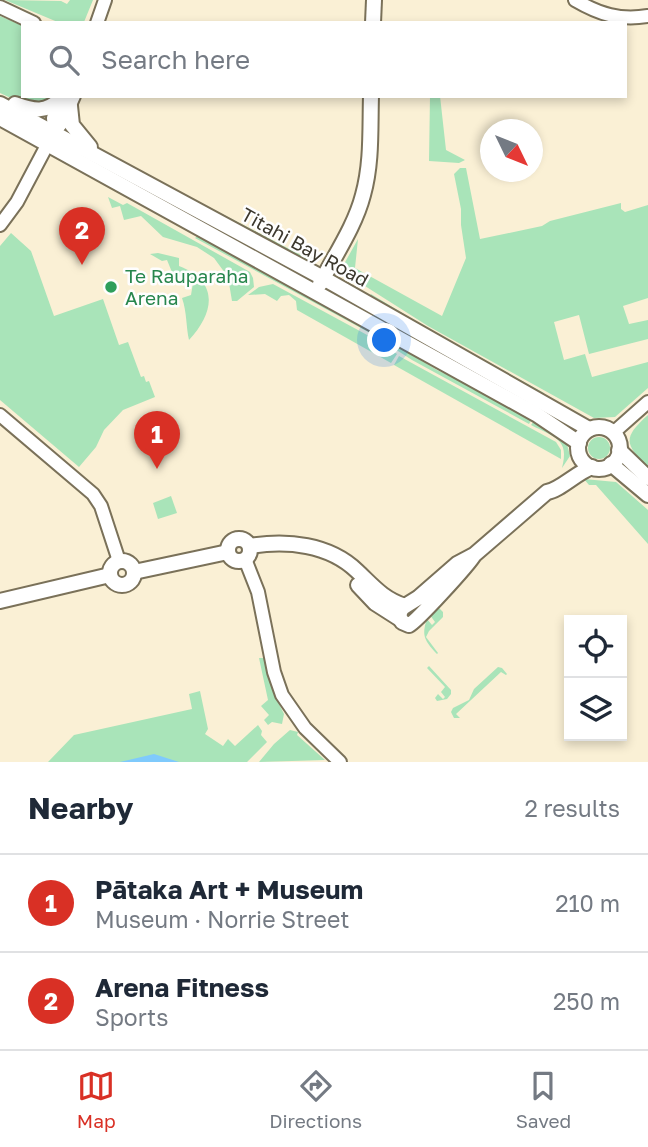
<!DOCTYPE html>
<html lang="en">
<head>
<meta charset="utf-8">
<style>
	:root { --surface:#fff; --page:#f6f6f7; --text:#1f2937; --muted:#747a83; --line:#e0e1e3; --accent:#d93025 }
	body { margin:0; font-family:"Golos Text",sans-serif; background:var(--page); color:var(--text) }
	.controls { position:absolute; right:21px; bottom:21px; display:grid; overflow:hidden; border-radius:0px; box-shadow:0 4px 10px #0003 }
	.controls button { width:63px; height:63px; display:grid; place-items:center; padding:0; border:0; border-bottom:2px solid var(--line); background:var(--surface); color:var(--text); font:35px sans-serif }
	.compass { position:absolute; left:480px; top:119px; width:63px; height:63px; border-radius:50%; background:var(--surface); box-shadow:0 4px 10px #0003; rotate:133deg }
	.you { position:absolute; left:385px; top:341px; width:24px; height:24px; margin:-18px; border:5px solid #fff; border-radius:50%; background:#1a73e8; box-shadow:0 0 0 10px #1a73e833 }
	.badge { display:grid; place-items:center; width:46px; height:46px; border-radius:50%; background:var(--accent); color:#fff; font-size:23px; font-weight:700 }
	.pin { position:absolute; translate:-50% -58px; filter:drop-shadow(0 2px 4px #0008) }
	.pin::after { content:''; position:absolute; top:37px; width:24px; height:21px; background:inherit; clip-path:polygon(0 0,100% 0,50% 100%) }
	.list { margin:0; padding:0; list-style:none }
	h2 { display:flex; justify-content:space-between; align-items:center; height:91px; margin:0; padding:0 28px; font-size:30px }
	h2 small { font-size:23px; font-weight:400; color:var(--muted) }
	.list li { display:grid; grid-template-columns:46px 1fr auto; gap:21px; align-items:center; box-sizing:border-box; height:98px; padding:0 28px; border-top:2px solid var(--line) }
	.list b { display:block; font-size:26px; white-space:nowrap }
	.list p { margin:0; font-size:23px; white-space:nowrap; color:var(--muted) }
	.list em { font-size:23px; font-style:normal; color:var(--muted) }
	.icon { flex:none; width:38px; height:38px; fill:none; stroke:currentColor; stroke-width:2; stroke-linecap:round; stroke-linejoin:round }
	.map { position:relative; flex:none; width:648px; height:762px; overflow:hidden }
	.search { position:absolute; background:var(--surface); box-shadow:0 4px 10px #0003; left:21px; right:21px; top:21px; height:77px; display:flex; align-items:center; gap:18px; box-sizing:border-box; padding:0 24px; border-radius:0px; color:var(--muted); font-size:26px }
	.sheet { height:287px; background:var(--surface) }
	nav { display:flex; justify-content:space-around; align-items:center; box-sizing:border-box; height:98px; border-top:2px solid var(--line); background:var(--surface); font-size:19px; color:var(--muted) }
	nav a { display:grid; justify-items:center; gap:4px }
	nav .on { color:var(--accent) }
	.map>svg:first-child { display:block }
</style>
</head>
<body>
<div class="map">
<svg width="648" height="762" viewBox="0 0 648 762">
	<rect width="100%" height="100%" fill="#faf0d5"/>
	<!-- green -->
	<g fill="#a9e4b9">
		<polygon points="5,0 61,1 67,4 70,0 93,0 84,22 60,23"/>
		<polygon points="0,16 23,26 23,96 56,96 42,106 13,99 0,93"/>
		<polygon points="430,96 440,96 446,150 465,160 459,163 429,161"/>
		<polygon points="460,168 466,168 480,239 542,226 550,221 621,203 621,209 625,212 648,205 648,298 623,306 629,324 648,320 648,339 589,354 579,315 554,322 564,360 585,354 592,377 648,362 648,388 615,417 594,418 428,326 346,274 344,264 358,239 355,268 442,316 466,258 461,225 461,209 454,174"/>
		<polygon points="108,197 123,205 127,203 250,272 253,278 254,287 237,301 232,301 228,277 214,258 197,247 163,237 141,216 124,220 120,206 112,208"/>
		<polygon points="197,201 303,256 316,258 317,260 306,260 196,204"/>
		<polygon points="11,233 31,251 54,316 103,299 119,345 128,342 141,377 144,376 146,382 149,381 155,397 123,410 104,430 96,447 79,467 0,400 0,246"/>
		<polygon points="200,234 322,301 437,370 503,402 532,419 529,424 412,360 370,333 195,238"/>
		<path d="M158,253L179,258V266C219,281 215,312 189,340C186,327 187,312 182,298L191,295L193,283L185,276L174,277L167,260L162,261L150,254Z"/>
		<polygon points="273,284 369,336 397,354 391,363 297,310 296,301 289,295 281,296 277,301 265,294 248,295 259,287"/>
		<polygon points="371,294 427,328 544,393 543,397 369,297"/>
		<polygon points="399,356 556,442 561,450 561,459 394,365"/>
		<path d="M648,415V468C625,444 622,438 648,415Z"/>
		<path d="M534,421L567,444L570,456L562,468C570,439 554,437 531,425Z"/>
		<circle cx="599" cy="448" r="11"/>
		<polygon points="584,479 616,482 648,510 648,544 596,485 589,485"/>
		<polygon points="171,496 177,513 158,519 153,503"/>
		<path d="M437,606L443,612V617L429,631L426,637L438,653L437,654C425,641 421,636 427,619L432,625L435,622L430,615Z"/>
		<polygon points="259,658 264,658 274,694 284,714 282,724 272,722 268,725 264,720 269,715 261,706 268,700"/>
		<polygon points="429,666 451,690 451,694 447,699 437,701 435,698 438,694 443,699 445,697 441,692 445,687 427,668"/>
		<polygon points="498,667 502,668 507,674 506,675 501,672 456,714 460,718 454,718 451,712 453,708 469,700 474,689"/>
		<polygon points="200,691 208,729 205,734 223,746 228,739 235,746 258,725 262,731 261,735 267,742 247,762 48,762 74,735 192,709 189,694"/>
		<polygon points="290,730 298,732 297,735 325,760 259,762 274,744"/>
	</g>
	<!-- water -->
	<polygon fill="#7fcafc" points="154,754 179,762 120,762"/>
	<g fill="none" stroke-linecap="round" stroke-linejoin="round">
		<defs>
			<g id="minor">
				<path d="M575,0C599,14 620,21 648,16"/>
				<polyline points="0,7 34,23"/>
				<polyline points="97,23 105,0"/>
				<polyline points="54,132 53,118 63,96"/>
				<polyline points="0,225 17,202 54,132 62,123 74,96"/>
				<polyline points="0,415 93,494 101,506 119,561"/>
				<polyline points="613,433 648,402"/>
				<polyline points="245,559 258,592 274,672 282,695 305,728 340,762"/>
			</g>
			<g id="major">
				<polyline points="373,23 374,0"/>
				<polyline points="0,104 323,278 589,429"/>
				<path d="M15,104C35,111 45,113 61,99"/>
				<polyline points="70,106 72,125 90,147"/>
				<polyline points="0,118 536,414 579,443"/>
				<path d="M320,284C335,255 355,226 363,195C372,163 370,129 371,96"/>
				<circle cx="599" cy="448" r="21"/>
				<polyline points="619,450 648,478"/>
				<polyline points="611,464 648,495"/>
				<circle cx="239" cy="550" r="11"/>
				<path d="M250,546C287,540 329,544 357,571C373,586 383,599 405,606"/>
				<path d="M474,555C468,565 416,622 409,625L402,622L399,615L402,608L418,598L457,564L474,555L547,492C560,490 576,473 592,467"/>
				<circle cx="122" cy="573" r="12"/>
				<polyline points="134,572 228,552"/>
				<polyline points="358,585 375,603 400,619"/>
				<polyline points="0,601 110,575"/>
			</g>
		</defs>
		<!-- minor casing -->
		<use href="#minor" stroke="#7a7159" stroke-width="16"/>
		<!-- major casing -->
		<use href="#major" stroke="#7a7159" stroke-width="18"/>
		<!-- minor -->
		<use href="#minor" stroke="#fff" stroke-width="12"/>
		<!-- major -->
		<use href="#major" stroke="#fff" stroke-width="14"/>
	</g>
	<!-- markers -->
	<circle fill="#2e9e5b" stroke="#fefefe" stroke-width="2.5" cx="111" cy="287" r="7"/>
	<g text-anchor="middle" stroke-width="5" stroke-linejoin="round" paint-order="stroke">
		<!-- street labels -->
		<g font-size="19" fill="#3b372c" stroke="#fefefe">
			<text transform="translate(305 247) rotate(29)" y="7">Titahi Bay Road</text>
		</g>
		<!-- leisure labels -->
		<g font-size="19" fill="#27864d" stroke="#fefefe" text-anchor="start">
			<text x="125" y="283">Te Rauparaha<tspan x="125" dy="22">Arena</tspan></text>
		</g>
	</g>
</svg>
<div class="controls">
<button><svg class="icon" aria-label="locate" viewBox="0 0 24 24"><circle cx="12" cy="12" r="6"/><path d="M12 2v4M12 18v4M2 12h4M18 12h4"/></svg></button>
<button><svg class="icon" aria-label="layers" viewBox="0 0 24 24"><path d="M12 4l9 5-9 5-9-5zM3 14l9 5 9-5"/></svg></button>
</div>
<svg class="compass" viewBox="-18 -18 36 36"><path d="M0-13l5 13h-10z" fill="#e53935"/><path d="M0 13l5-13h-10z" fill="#747a83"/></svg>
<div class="you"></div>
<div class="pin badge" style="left:157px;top:469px">1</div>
<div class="pin badge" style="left:82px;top:265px">2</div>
<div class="search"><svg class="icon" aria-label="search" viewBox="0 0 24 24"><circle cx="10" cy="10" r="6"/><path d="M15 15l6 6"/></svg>Search here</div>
</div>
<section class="sheet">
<h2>Nearby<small>2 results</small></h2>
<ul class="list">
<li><span class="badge">1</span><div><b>Pātaka Art + Museum</b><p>Museum · Norrie Street</p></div><em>210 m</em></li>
<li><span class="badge">2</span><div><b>Arena Fitness</b><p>Sports</p></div><em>250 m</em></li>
</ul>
</section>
<nav>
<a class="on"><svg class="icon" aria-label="map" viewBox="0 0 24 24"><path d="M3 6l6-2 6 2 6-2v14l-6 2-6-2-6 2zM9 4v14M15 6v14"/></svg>Map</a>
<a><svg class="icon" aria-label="directions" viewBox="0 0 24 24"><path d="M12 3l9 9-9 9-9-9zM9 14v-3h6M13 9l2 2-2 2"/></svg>Directions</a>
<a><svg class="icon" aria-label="saved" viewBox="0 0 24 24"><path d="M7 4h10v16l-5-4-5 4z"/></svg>Saved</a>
</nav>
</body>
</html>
